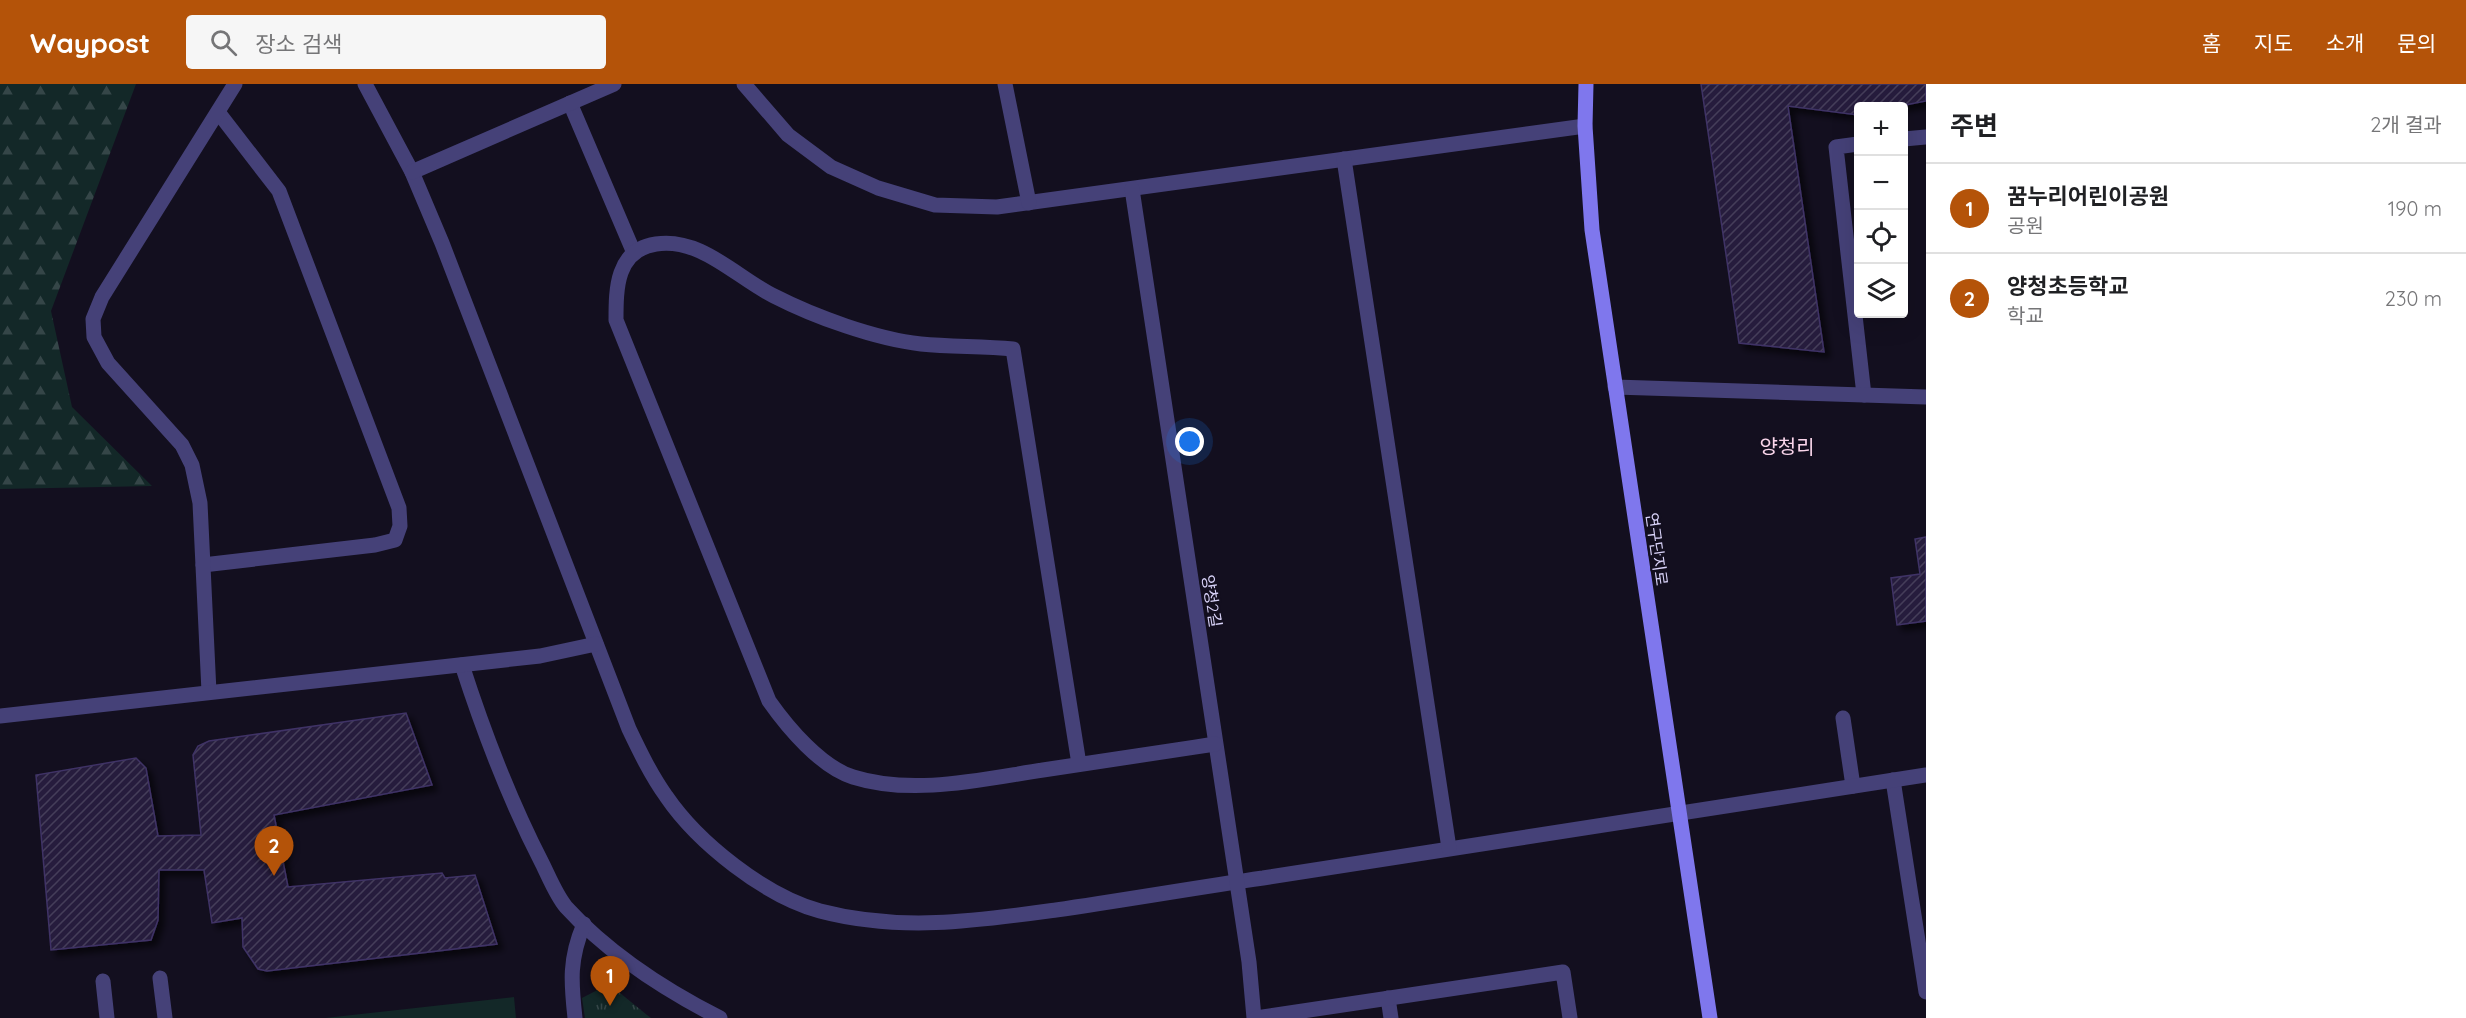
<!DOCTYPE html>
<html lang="ko">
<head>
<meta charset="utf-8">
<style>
	:root { --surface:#fff; --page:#f6f6f6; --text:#202124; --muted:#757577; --line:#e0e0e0; --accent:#b45309 }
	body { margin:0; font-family:Quicksand,"Noto Sans KR",sans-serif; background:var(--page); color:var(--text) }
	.controls { position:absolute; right:18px; top:18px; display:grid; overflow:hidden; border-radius:6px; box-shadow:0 6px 24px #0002 }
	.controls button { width:54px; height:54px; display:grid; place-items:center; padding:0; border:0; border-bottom:2px solid var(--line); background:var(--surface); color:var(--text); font:30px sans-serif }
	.you { position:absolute; left:1190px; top:358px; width:21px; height:21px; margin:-15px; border:4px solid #fff; border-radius:50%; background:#1a73e8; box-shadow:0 0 0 9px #1a73e833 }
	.badge { display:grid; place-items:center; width:39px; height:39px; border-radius:50%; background:var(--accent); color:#fff; font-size:20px; font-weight:700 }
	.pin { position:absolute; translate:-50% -50px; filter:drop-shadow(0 2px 3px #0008) }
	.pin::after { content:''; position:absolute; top:32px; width:21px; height:18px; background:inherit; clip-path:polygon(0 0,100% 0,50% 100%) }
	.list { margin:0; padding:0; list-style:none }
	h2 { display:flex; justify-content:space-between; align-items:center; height:78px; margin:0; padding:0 24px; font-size:26px }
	h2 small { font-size:20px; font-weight:400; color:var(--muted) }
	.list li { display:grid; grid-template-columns:39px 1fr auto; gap:18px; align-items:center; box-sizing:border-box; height:90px; padding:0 24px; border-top:2px solid var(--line) }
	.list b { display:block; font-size:22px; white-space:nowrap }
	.list p { margin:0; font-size:20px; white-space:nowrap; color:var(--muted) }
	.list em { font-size:20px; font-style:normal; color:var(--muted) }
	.icon { flex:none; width:33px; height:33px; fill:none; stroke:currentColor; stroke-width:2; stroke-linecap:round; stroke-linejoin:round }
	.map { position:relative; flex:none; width:1926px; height:934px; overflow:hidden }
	header { display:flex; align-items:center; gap:36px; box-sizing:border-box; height:84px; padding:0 30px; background:var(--accent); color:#fff }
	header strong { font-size:28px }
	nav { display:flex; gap:33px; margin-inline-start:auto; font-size:21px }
	.search { width:420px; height:54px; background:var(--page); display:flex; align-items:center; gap:15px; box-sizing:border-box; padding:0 21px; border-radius:6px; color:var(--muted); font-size:22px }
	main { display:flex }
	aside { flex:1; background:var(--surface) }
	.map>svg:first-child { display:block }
</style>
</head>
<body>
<header>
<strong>Waypost</strong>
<div class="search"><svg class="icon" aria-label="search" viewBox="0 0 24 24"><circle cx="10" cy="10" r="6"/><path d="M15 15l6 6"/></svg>장소 검색</div>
<nav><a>홈</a><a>지도</a><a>소개</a><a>문의</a></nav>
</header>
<main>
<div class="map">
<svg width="1926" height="934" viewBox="0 0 1926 934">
	<defs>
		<pattern id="grass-tufts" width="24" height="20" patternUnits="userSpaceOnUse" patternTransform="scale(1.5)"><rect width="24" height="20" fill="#132828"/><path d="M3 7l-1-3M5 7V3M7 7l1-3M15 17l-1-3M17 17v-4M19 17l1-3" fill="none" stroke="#354648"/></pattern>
		<pattern id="forest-firs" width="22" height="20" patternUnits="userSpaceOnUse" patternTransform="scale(1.5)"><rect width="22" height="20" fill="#132828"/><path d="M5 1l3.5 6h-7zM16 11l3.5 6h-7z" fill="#354648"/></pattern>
		<pattern id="building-hatch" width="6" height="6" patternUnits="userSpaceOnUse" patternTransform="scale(1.5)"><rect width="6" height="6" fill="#261e3d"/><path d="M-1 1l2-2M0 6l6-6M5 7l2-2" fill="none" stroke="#453e5a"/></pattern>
		<filter id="shadow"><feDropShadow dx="5.5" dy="5.5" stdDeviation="3" flood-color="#0009"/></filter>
	</defs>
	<rect width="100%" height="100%" fill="#130f1f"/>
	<!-- grass -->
	<polygon fill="url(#grass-tufts)" points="609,900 647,931 651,934 585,934 582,914"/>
	<!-- forest -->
	<polygon fill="url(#forest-firs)" points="0,0 136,0 51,227 72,323 152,402 0,405"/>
	<!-- garden -->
	<polygon fill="#132828" points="514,913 516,934 325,934"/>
	<!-- building -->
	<g fill="url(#building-hatch)" stroke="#3f3366" stroke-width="1.5" filter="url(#shadow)">
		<polygon points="1701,0 1926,0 1926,17 1900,22 1858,22 1858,31 1788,22 1824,268 1739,259"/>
		<polygon points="1926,453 1926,537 1897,541 1891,494 1920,490 1915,455"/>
		<polygon points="406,629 432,701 274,731 288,803 442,789 445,794 475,791 497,860 267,887 258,885 243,863 242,834 212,839 204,786 159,786 158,836 151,856 51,866 36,691 136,674 146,684 158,752 201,751 193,671 198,662 209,657"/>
	</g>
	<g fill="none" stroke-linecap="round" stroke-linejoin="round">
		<!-- lane -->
		<g stroke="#454178" stroke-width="15">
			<polyline points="1904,55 1926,53"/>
			<polyline points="1858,60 1836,63 1864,311"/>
			<polyline points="1615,303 1926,313"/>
			<polyline points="1843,634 1853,702"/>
			<polyline points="1893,696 1926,908"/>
			<polyline points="160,894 165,934"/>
			<polyline points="103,897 107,934"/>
		</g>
		<!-- street -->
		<g stroke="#454178" stroke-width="15">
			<path d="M365,0L412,88L442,159L629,645C640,668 651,691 666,712C698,759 765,812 820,827C900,848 976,837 1056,826C1125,816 1194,804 1263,794C1484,759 1705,724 1926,691"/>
			<polyline points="744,0 788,51 831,83 878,104 935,121 997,123 1585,42"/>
			<polyline points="1005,0 1029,119"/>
			<polyline points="570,19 634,169"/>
			<polyline points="1344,75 1449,764"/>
			<polyline points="412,88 614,0"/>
			<polyline points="1132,105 1249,878 1254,934"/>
			<polyline points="203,481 375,461 395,456 400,442 399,424 279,107 218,28"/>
			<path d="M462,581C484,649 509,715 542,779C549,793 556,811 566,823C608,869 665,906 720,934"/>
			<polyline points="209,608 200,419 192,381 182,361 108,279 94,253 93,235 102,213 235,0"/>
			<polyline points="0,632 540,572 596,560"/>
			<path d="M1079,680L1013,265C982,262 952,263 921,260C876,255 815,233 774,212C737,194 701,153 656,160C616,166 616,205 616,236L769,617C788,644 821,683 853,693C913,712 983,695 1043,686C1101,677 1158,669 1215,660"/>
			<polyline points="1388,914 1391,934"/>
			<path d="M575,934C571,898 569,875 584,840"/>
			<polyline points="1256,934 1563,888 1570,934"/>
		</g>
		<!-- secondary -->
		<polyline stroke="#7f77ed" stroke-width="15" points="1586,0 1585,42 1592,146 1710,934"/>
	</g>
	<g text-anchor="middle" stroke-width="4.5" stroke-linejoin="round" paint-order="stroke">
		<!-- street labels -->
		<g font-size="16" fill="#d9d3f9" stroke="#130f1f">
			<text transform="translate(1657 465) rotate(82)" y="6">연구단지로</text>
			<text transform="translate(1212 517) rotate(81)" y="6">양청2길</text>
		</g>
		<!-- quarter labels -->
		<g font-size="20" fill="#f9d5ea" stroke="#130f1f">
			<text x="1787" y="370">양청리</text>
		</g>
	</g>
</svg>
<div class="controls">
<button>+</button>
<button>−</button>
<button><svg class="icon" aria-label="locate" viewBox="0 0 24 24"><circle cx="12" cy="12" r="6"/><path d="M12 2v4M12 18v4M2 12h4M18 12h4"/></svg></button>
<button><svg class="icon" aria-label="layers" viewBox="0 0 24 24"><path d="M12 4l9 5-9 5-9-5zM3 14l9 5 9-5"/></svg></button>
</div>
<div class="you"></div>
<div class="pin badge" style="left:610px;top:922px">1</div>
<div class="pin badge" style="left:274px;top:792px">2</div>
</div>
<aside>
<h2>주변<small>2개 결과</small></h2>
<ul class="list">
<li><span class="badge">1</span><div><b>꿈누리어린이공원</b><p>공원</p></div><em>190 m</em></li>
<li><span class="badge">2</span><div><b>양청초등학교</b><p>학교</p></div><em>230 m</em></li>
</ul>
</aside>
</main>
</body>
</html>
